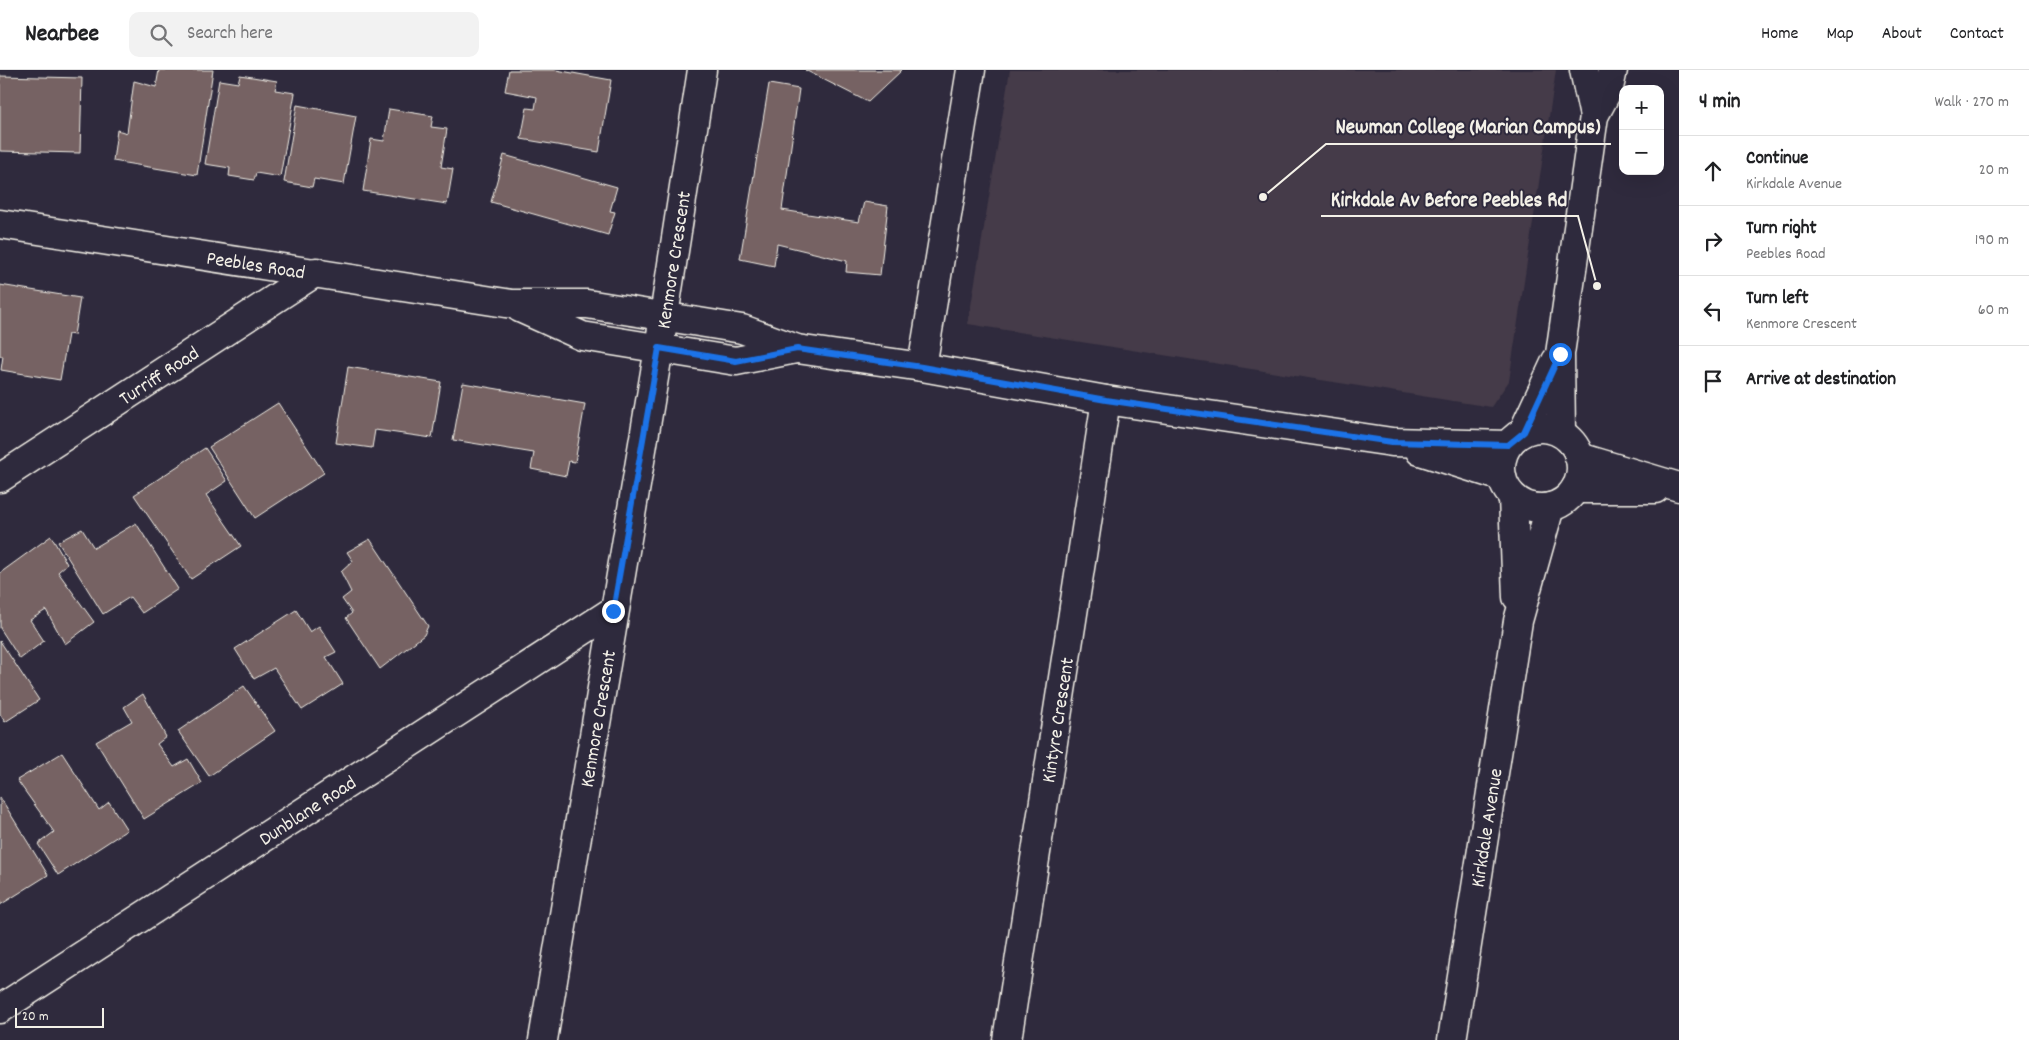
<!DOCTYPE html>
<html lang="en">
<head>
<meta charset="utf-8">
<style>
	:root { --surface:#fff; --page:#f2f2f2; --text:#202124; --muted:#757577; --line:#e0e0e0 }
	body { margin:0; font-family:Dekko,sans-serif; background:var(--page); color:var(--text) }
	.controls { position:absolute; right:15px; top:15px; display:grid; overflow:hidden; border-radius:10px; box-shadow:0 5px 20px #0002 }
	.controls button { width:45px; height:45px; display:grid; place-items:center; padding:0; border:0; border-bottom:1px solid var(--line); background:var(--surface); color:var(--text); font:25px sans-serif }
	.scale { position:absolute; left:15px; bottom:12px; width:89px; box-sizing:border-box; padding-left:5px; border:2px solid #f4f1e8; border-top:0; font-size:14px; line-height:18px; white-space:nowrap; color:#f4f1e8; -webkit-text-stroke:4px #2f2a3d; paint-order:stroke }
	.stop { position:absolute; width:15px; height:15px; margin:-11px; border:4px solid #1a73e8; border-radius:50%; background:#fff }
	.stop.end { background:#1a73e8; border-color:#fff; box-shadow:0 1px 5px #0008 }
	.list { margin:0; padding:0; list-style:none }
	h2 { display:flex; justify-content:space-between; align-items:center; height:65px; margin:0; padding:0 20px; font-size:21px }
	h2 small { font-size:16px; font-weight:400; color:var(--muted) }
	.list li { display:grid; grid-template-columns:32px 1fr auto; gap:15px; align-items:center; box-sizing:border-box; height:70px; padding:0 20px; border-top:1px solid var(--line) }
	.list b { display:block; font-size:19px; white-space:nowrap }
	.list p { margin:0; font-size:16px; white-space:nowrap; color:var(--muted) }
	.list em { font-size:16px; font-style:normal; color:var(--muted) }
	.icon { flex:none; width:28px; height:28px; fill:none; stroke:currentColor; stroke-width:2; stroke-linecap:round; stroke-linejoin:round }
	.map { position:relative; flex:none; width:1679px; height:970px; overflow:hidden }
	header { display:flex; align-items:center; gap:30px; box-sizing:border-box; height:70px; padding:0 25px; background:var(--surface); border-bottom:1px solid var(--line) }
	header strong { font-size:24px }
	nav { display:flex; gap:28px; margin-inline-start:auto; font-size:18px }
	.search { width:350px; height:45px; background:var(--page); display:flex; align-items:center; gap:12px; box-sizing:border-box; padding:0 18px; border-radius:10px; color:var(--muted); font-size:19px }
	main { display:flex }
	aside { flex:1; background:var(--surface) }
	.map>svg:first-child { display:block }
</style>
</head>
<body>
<header>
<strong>Nearbee</strong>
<div class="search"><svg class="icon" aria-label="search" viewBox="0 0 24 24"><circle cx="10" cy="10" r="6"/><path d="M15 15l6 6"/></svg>Search here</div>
<nav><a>Home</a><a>Map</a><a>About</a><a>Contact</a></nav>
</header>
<main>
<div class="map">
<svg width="1679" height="970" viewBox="0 0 1679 970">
	<rect width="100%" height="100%" fill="#2f2a3d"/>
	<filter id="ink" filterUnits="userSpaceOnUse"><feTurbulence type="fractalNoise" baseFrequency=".02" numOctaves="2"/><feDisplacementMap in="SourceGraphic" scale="10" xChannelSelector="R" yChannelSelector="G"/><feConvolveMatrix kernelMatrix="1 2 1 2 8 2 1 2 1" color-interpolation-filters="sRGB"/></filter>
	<g filter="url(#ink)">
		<!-- built -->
		<polygon fill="#443b48" points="1010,0 1556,0 1509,311 1491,337 968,254"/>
		<!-- building -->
		<g fill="#766263" stroke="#f4f1e8">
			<polygon points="159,0 213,0 197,105 113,91 117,60 127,63 134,11 156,17"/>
			<polygon points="509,0 556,0 611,10 599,82 521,69 527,38 535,39 537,27 505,21"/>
			<polygon points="805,0 902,0 868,32"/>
			<polygon points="240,5 277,11 275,20 295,23 280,107 256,103 254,110 229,106 230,98 205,94 219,10 238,13"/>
			<polygon points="0,6 82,8 80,83 0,81"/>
			<polygon points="769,14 799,19 782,140 859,152 864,132 888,136 880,205 846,202 847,191 777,174 774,196 740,189"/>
			<polygon points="297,35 356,46 344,114 314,109 312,117 284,112"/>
			<polygon points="389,39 433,46 431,57 447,59 441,97 453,99 447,134 363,121 371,69 384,71"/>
			<polygon points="504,85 617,117 610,141 615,142 608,165 491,132"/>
			<polygon points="0,215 80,228 74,265 68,264 60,310 1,300 3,286 0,286"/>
			<polygon points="348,297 441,312 432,368 375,360 372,378 336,373"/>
			<polygon points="463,313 585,334 575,392 569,391 566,406 531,399 534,383 453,370"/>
			<polygon points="278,333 324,403 255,448 209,377"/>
			<polygon points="205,378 227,411 206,425 241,476 191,509 134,425"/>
			<polygon points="136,453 178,519 142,543 130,527 103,544 58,472 82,459 94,478"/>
			<polygon points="51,466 67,494 58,502 94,552 65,574 46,540 30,550 44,571 20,589 0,558 0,503"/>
			<polygon points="370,469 428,556 424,565 380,599 346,548 352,543 342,529 351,522 341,502 353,491 347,482"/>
			<polygon points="296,540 310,562 319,556 336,582 326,587 343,614 302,640 274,598 254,609 235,579"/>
			<polygon points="0,571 39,630 5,652 0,644"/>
			<polygon points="244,616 275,661 209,706 178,661"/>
			<polygon points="143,624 166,667 157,674 174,697 188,689 202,713 144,749 96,672 132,651 124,637"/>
			<polygon points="62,683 99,740 109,732 127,760 58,805 38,774 54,762 17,710"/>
			<polygon points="0,727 48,805 0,835"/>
		</g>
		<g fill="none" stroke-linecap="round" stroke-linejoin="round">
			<defs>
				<g id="minor">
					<polyline points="1584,0 1594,46"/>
					<path id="s1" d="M0,154L512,234H587L742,259L797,279L922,297L1106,330L1392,372L1508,375"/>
					<polyline points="520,238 582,266 736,291 796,279"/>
					<polyline points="922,297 971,0"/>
					<circle cx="1541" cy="398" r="40"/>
					<polyline points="1523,362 1556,291"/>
					<polyline points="1561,363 1560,284 1594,46 1609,18 1613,0"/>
					<polyline points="1420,381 1502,407"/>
					<polyline points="1579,387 1679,417"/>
					<path id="s2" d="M0,408L316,202"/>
					<polyline points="1575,419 1655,419"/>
					<polyline points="1513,427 1517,527"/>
					<path id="s3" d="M0,939L613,541"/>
					<path id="s4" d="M543,970L659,278L702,0"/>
					<path id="s5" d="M1007,970L1106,330"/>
					<path id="s6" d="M1452,970L1518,551L1550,437"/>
				</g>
			</defs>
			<!-- minor casing -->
			<use href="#minor" stroke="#f4f1e8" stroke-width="31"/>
			<!-- minor -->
			<use href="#minor" stroke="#2f2a3d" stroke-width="28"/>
		</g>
	</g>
	<g fill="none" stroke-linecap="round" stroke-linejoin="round" filter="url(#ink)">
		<!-- route -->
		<polyline stroke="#1a73e8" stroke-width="6" points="613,541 659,278 736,291 797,279 922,297 1106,330 1392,372 1508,375 1524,362 1560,284"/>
	</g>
	<g text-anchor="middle" stroke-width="4" stroke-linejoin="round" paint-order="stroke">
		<!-- street labels -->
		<g font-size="20" fill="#f4f1e8" stroke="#2f2a3d">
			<text dy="7" stroke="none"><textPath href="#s4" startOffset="791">Kenmore Crescent</textPath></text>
			<text dy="7" stroke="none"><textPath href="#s1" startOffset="259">Peebles Road</textPath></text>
			<text dy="7" stroke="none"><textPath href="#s2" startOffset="189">Turriff Road</textPath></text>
			<text dy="7" stroke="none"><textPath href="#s4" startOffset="326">Kenmore Crescent</textPath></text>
			<text dy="7" stroke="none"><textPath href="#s5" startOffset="324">Kintyre Crescent</textPath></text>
			<text dy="7" stroke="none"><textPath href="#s3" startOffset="366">Dunblane Road</textPath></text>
			<text dy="7" stroke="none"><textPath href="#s6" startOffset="215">Kirkdale Avenue</textPath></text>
		</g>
	</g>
	<!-- callouts -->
	<path fill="none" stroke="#f4f1e8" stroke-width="2" d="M1263 127L1326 74H1611M1597 216L1578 146H1321"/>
	<g fill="#f4f1e8" stroke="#2f2a3d" stroke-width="2">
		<circle cx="1263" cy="127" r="5"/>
		<circle cx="1597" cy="216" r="5"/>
	</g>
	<g font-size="21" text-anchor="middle" font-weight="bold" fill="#f4f1e8" stroke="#2f2a3d" stroke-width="4" stroke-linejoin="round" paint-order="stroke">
		<text x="1468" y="63">Newman College (Marian Campus)</text>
		<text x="1449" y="136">Kirkdale Av Before Peebles Rd</text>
	</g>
</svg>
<div class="controls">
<button>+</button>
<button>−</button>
</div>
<div class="scale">20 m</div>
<div class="stop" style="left:1560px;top:284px"></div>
<div class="stop end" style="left:613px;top:541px"></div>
</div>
<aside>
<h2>4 min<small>Walk · 270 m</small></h2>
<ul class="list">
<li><svg class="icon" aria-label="ahead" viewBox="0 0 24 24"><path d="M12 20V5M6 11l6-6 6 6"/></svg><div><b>Continue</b><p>Kirkdale Avenue</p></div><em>20 m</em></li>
<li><svg class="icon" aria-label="right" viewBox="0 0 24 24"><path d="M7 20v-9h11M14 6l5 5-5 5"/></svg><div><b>Turn right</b><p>Peebles Road</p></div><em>190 m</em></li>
<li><svg class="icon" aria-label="left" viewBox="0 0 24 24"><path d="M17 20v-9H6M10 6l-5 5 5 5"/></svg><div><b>Turn left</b><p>Kenmore Crescent</p></div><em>60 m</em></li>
<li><svg class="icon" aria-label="arrive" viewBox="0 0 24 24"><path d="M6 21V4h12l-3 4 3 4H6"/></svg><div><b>Arrive at destination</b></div></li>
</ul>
</aside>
</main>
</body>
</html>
